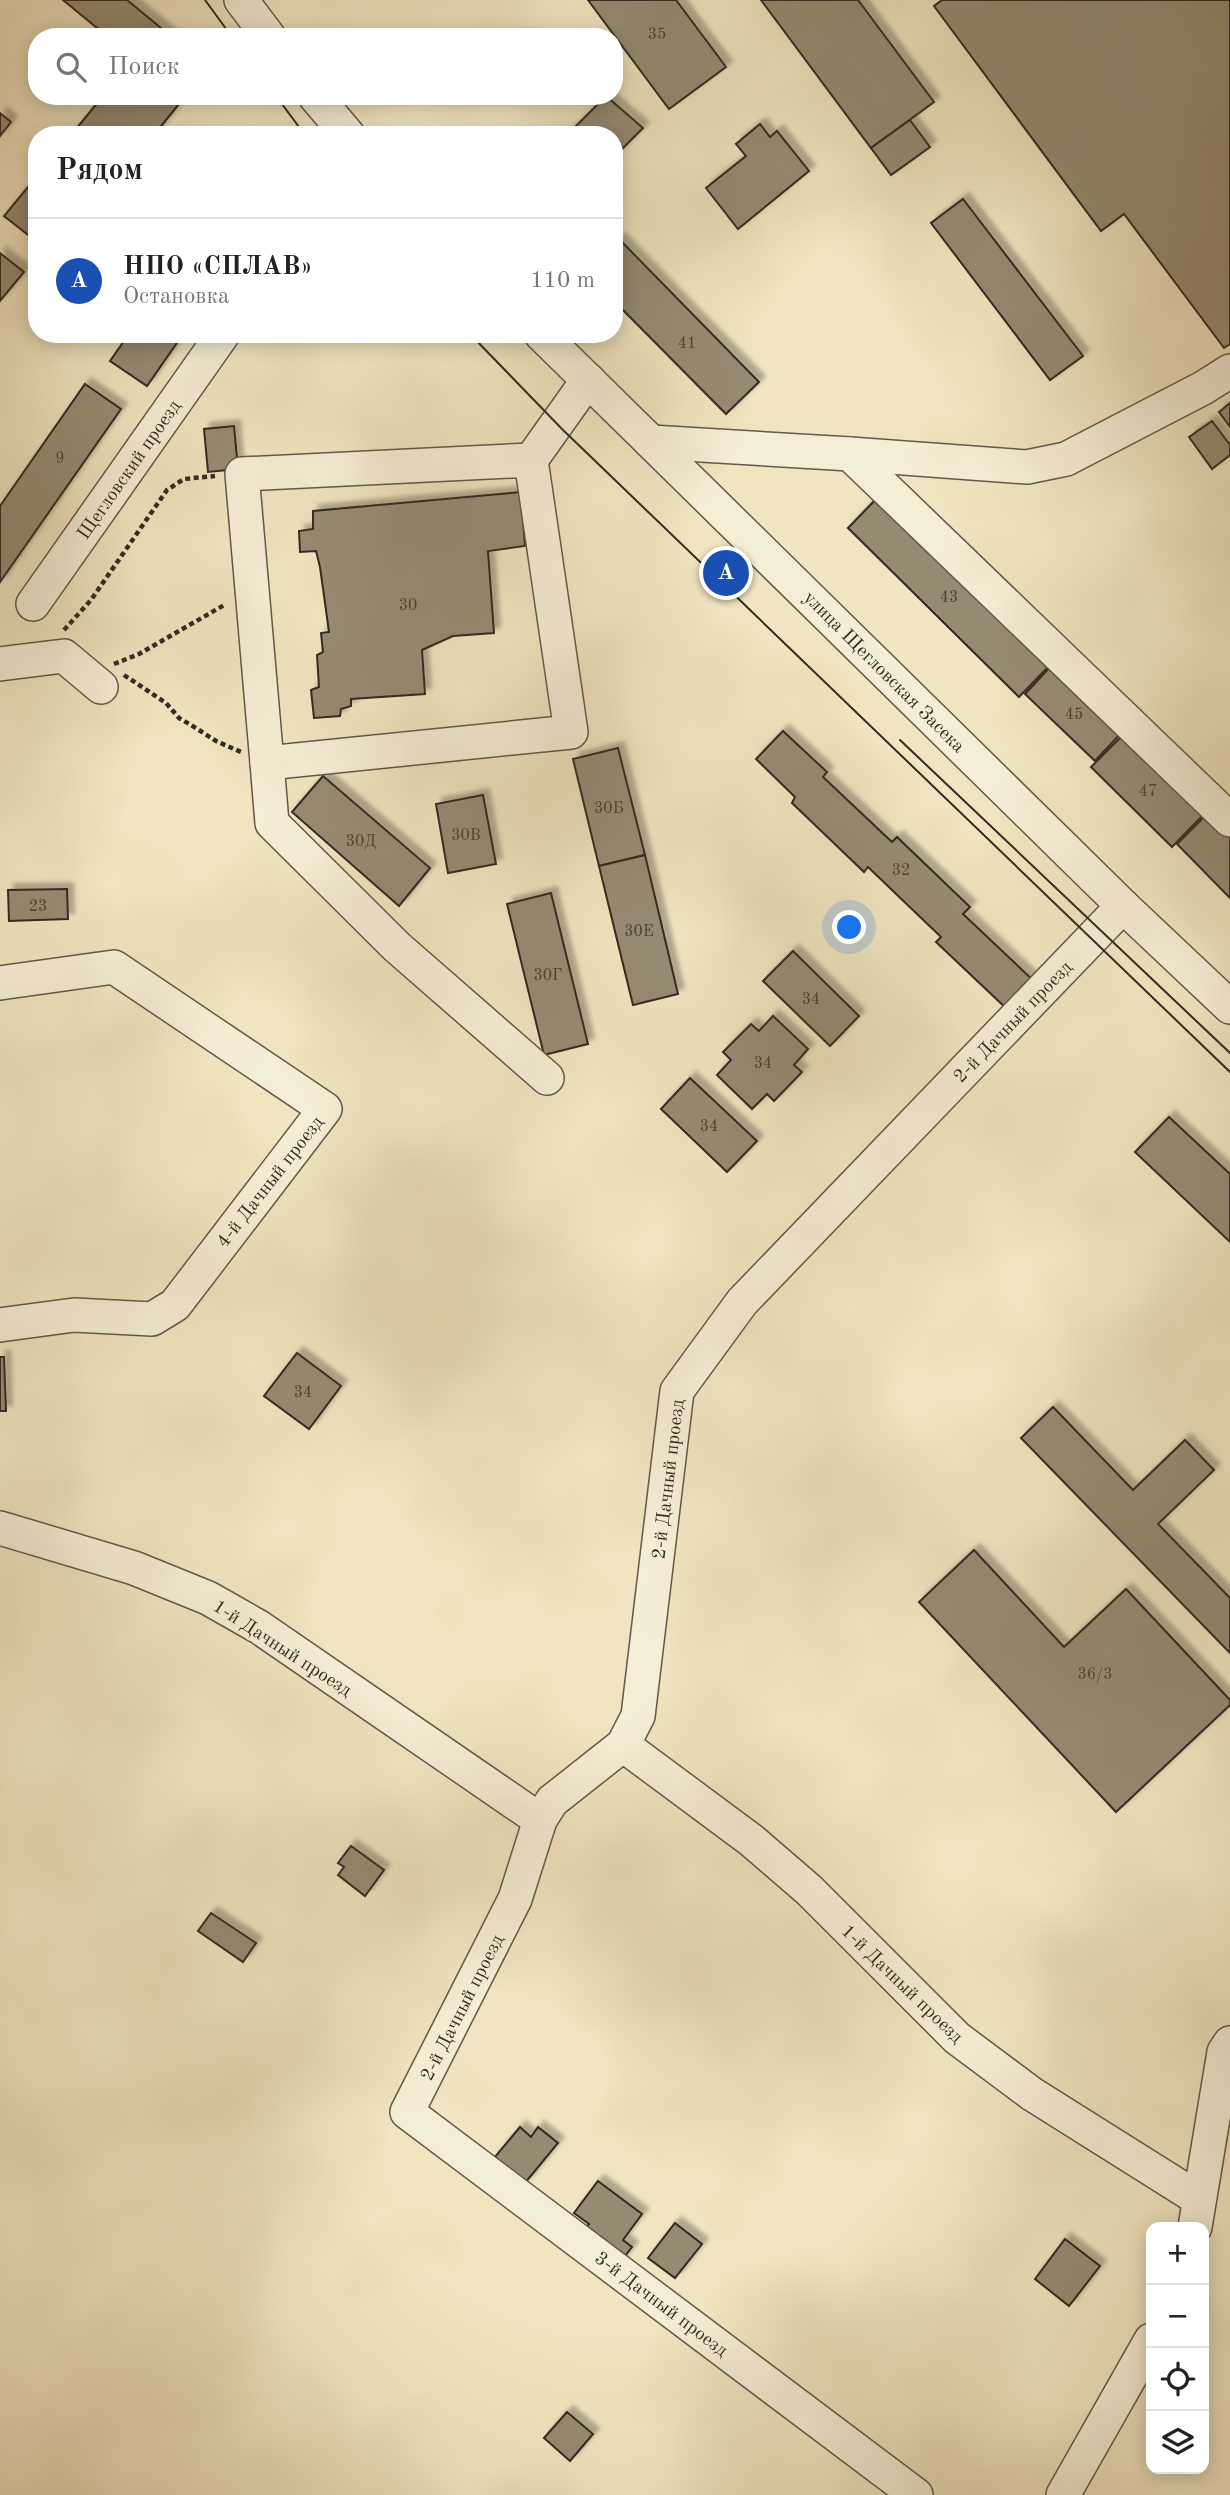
<!DOCTYPE html>
<html lang="ru">
<head>
<meta charset="utf-8">
<style>
	:root { --surface:#fff; --page:#f6f6f6; --text:#222; --muted:#767676; --line:#e0e0e0; --accent:#1a73e8 }
	body { margin:0; font-family:"Old Standard TT",serif; background:var(--page); color:var(--text) }
	.controls { position:absolute; right:21px; bottom:21px; display:grid; overflow:hidden; border-radius:14px; box-shadow:0 4px 18px #0003 }
	.controls button { width:63px; height:63px; display:grid; place-items:center; padding:0; border:0; border-bottom:2px solid var(--line); background:var(--surface); color:var(--text); font:35px sans-serif }
	.you { position:absolute; left:850px; top:928px; width:24px; height:24px; margin:-18px; border:5px solid #fff; border-radius:50%; background:#1a73e8; box-shadow:0 0 0 10px #1a73e833 }
	.badge { display:grid; place-items:center; width:46px; height:46px; border-radius:50%; background:var(--accent); color:#fff; font-size:23px; font-weight:700 }
	.pin { position:absolute; translate:-50% -50%; border:4px solid #fff; box-shadow:0 2px 7px #0006 }
	.list { margin:0; padding:0; list-style:none }
	h2 { display:flex; justify-content:space-between; align-items:center; height:91px; margin:0; padding:0 28px; font-size:30px }
	h2 small { font-size:23px; font-weight:400; color:var(--muted) }
	.list li { display:grid; grid-template-columns:46px 1fr auto; gap:21px; align-items:center; box-sizing:border-box; height:126px; padding:0 28px; border-top:2px solid var(--line) }
	.list b { display:block; font-size:26px; white-space:nowrap }
	.list p { margin:0; font-size:23px; white-space:nowrap; color:var(--muted) }
	.list em { font-size:23px; font-style:normal; color:var(--muted) }
	.icon { flex:none; width:38px; height:38px; fill:none; stroke:currentColor; stroke-width:2; stroke-linecap:round; stroke-linejoin:round }
	.map { position:relative; flex:none; width:1230px; height:2495px; overflow:hidden }
	.search { position:absolute; background:var(--surface); box-shadow:0 4px 18px #0003; left:28px; top:28px; width:595px; height:77px; display:flex; align-items:center; gap:18px; box-sizing:border-box; padding:0 24px; border-radius:28px; color:var(--muted); font-size:26px }
	.panel { position:absolute; background:var(--surface); box-shadow:0 4px 18px #0003; left:28px; top:126px; width:595px; height:217px; border-radius:28px }
	.map>svg:first-child { display:block }
</style>
</head>
<body>
<div class="map">
<svg width="1230" height="2495" viewBox="0 0 1230 2495">
	<defs>
		<filter id="shadow"><feDropShadow dx="6" dy="-6" stdDeviation="2" flood-color="#0004"/></filter>
	</defs>
	<rect width="100%" height="100%" fill="#f0e5c0"/>
	<filter id="stains"><feTurbulence type="fractalNoise" baseFrequency=".00286" numOctaves="4"/><feColorMatrix values="0 0 0 0 .2 0 0 0 0 .09 0 0 0 0 .02 0 0 0 .5 -.17"/></filter>
	<radialGradient id="worn" r=".72"><stop offset=".6" stop-color="#630" stop-opacity="0"/><stop offset="1" stop-color="#630" stop-opacity=".3"/></radialGradient>
	<!-- building -->
	<g fill="#958b73" stroke="#332a20" stroke-width="2" filter="url(#shadow)">
		<polygon points="63,0 127,0 172,37 108,37"/>
		<polygon points="588,0 676,0 726,67 669,109"/>
		<polygon points="761,0 858,0 934,102 871,148"/>
		<polygon points="942,0 1230,0 1230,344 1224,348 1124,214 1101,231 934,6"/>
		<polygon points="103,96 180,96 183,99 154,135 71,135"/>
		<polygon points="606,96 643,128 614,157 614,135 567,135"/>
		<polygon points="0,113 11,122 0,136"/>
		<polygon points="910,120 930,147 891,175 871,148"/>
		<polygon points="760,124 770,137 777,131 809,171 738,229 706,188 746,156 736,144"/>
		<polygon points="37,176 37,242 4,216"/>
		<polygon points="963,199 1083,356 1050,380 931,223"/>
		<polygon points="619,239 759,382 726,414 614,301 614,244"/>
		<polygon points="0,253 24,272 0,301"/>
		<polygon points="129,334 183,334 147,386 110,361"/>
		<polygon points="85,384 121,409 0,582 0,506"/>
		<polygon points="1230,403 1230,427 1219,412"/>
		<polygon points="1212,421 1230,445 1230,455 1212,469 1189,437"/>
		<polygon points="234,426 238,469 208,472 204,429"/>
		<polygon points="521,492 525,546 488,551 494,633 453,636 422,650 425,694 351,699 351,706 341,709 340,716 314,718 311,690 319,687 317,655 323,652 321,633 329,632 320,567 316,551 300,552 299,531 313,529 313,511"/>
		<polygon points="880,495 1051,664 1019,697 848,528"/>
		<polygon points="1053,664 1123,731 1095,761 1025,694"/>
		<polygon points="783,731 827,772 823,777 892,842 897,837 970,907 963,914 1035,982 1008,1010 936,942 941,937 868,867 864,872 792,803 795,797 756,759"/>
		<polygon points="1125,733 1205,813 1172,847 1091,767"/>
		<polygon points="618,748 645,855 599,866 573,759"/>
		<polygon points="323,776 430,868 399,906 292,812"/>
		<polygon points="483,795 496,864 448,873 436,804"/>
		<polygon points="1207,814 1230,837 1230,898 1177,844"/>
		<polygon points="645,855 678,994 633,1005 599,866"/>
		<polygon points="67,889 68,919 9,921 8,890"/>
		<polygon points="551,893 588,1044 544,1055 507,904"/>
		<polygon points="793,951 859,1016 830,1046 763,981"/>
		<polygon points="773,1016 808,1049 794,1065 802,1072 774,1101 767,1094 752,1109 717,1075 731,1060 723,1052 751,1024 759,1031"/>
		<polygon points="690,1078 757,1141 727,1172 661,1109"/>
		<polygon points="1169,1117 1230,1174 1230,1242 1135,1152"/>
		<polygon points="297,1353 341,1386 309,1429 264,1396"/>
		<polygon points="0,1357 4,1357 6,1411 0,1411"/>
		<polygon points="1053,1407 1133,1490 1185,1440 1214,1470 1158,1524 1230,1598 1230,1653 1021,1438"/>
		<polygon points="974,1550 1064,1647 1126,1589 1230,1700 1230,1705 1116,1812 919,1602"/>
		<polygon points="351,1846 384,1870 365,1896 338,1875 344,1867 338,1863"/>
		<polygon points="211,1913 256,1943 243,1962 198,1931"/>
		<polygon points="520,2127 531,2137 538,2127 558,2143 525,2183 494,2158"/>
		<polygon points="598,2181 642,2214 623,2240 632,2247 618,2265 579,2236 589,2224 574,2213"/>
		<polygon points="675,2223 702,2244 675,2278 648,2258"/>
		<polygon points="1065,2239 1100,2266 1069,2306 1035,2279"/>
		<polygon points="567,2412 593,2434 570,2461 544,2438"/>
	</g>
	<g fill="none" stroke-linecap="round" stroke-linejoin="round">
		<defs>
			<g id="minor">
				<polyline points="241,0 269,37"/>
				<polyline points="315,96 348,135"/>
				<polyline points="541,334 1123,906 1230,1007"/>
				<polyline points="651,442 850,454 1230,820"/>
				<polyline points="850,454 1027,467 1066,459 1203,388 1230,371"/>
				<polyline points="531,460 571,732 267,763 242,474 531,460 588,380"/>
				<polyline points="33,604 223,334"/>
				<polyline points="0,664 64,656 101,687"/>
				<polyline points="267,763 272,823 397,947 547,1078"/>
				<polyline points="0,983 114,967 325,1109 175,1305 152,1319 74,1315 0,1325"/>
				<polyline points="0,1528 134,1568 208,1598 259,1627 540,1820"/>
				<polyline points="623,1745 751,1840 809,1890 957,2038 1032,2094 1199,2199"/>
				<polyline points="1195,2227 1224,2052 1230,2043"/>
				<polyline points="916,2495 407,2112 515,1899 540,1820 552,1801 623,1745 638,1716 677,1391 742,1302 1123,906"/>
				<polyline points="1063,2495 1151,2340"/>
			</g>
		</defs>
		<!-- minor casing -->
		<use href="#minor" stroke="#625948" stroke-width="36"/>
		<!-- path -->
		<g stroke="#332a20" stroke-width="4.5" stroke-dasharray="5 3.5" stroke-linecap="butt">
			<polyline points="64,630 91,600 167,490 184,479 215,476"/>
			<polyline points="114,664 139,654 226,604"/>
			<polyline points="124,675 166,703 179,718 191,725 216,741 241,752"/>
		</g>
		<!-- minor -->
		<use href="#minor" stroke="#f5eed6" stroke-width="33"/>
		<!-- tram -->
		<g stroke="#332a20" stroke-width="2">
			<polyline points="205,0 232,37"/>
			<polyline points="276,96 305,135"/>
			<polyline points="470,334 563,430 1230,1072"/>
			<polyline points="900,740 1230,1053"/>
		</g>
	</g>
	<g text-anchor="middle" stroke-width="5" stroke-linejoin="round" paint-order="stroke">
		<!-- number labels -->
		<g font-size="16" fill="#4c4235">
			<text x="657" y="39">35</text>
			<text x="687" y="348">41</text>
			<text x="60" y="463">9</text>
			<text x="949" y="602">43</text>
			<text x="408" y="610">30</text>
			<text x="1074" y="719">45</text>
			<text x="1148" y="796">47</text>
			<text x="609" y="813">30Б</text>
			<text x="466" y="840">30В</text>
			<text x="361" y="846">30Д</text>
			<text x="901" y="875">32</text>
			<text x="38" y="911">23</text>
			<text x="639" y="936">30Е</text>
			<text x="548" y="980">30Г</text>
			<text x="811" y="1004">34</text>
			<text x="763" y="1068">34</text>
			<text x="709" y="1131">34</text>
			<text x="303" y="1397">34</text>
			<text x="1095" y="1679">36/3</text>
		</g>
		<!-- street labels -->
		<g font-size="19" fill="#332a20" stroke="#f5eed6">
			<text transform="translate(128 469) rotate(-55)" y="7">Щегловский проезд</text>
			<text transform="translate(885 671) rotate(45)" y="7">улица Щегловская Засека</text>
			<text transform="translate(1012 1021) rotate(-46)" y="7">2-й Дачный проезд</text>
			<text transform="translate(269 1181) rotate(-52)" y="7">4-й Дачный проезд</text>
			<text transform="translate(667 1479) rotate(-83)" y="7">2-й Дачный проезд</text>
			<text transform="translate(283 1647) rotate(33)" y="7">1-й Дачный проезд</text>
			<text transform="translate(903 1983) rotate(44)" y="7">1-й Дачный проезд</text>
			<text transform="translate(461 2007) rotate(-63)" y="7">2-й Дачный проезд</text>
			<text transform="translate(662 2303) rotate(37)" y="7">3-й Дачный проезд</text>
		</g>
	</g>
	<rect width="100%" height="100%" filter="url(#stains)"/>
	<rect width="100%" height="100%" fill="url(#worn)"/>
</svg>
<div class="controls">
<button>+</button>
<button>−</button>
<button><svg class="icon" aria-label="locate" viewBox="0 0 24 24"><circle cx="12" cy="12" r="6"/><path d="M12 2v4M12 18v4M2 12h4M18 12h4"/></svg></button>
<button><svg class="icon" aria-label="layers" viewBox="0 0 24 24"><path d="M12 4l9 5-9 5-9-5zM3 14l9 5 9-5"/></svg></button>
</div>
<div class="you"></div>
<div class="pin badge" style="left:726px;top:573px;background:#1a4fb4">A</div>
<div class="search"><svg class="icon" aria-label="search" viewBox="0 0 24 24"><circle cx="10" cy="10" r="6"/><path d="M15 15l6 6"/></svg>Поиск</div>
<section class="panel">
<h2>Рядом<small></small></h2>
<ul class="list">
<li><span class="badge" style="background:#1a4fb4">A</span><div><b>НПО «СПЛАВ»</b><p>Остановка</p></div><em>110 m</em></li>
</ul>
</section>
</div>
</body>
</html>
